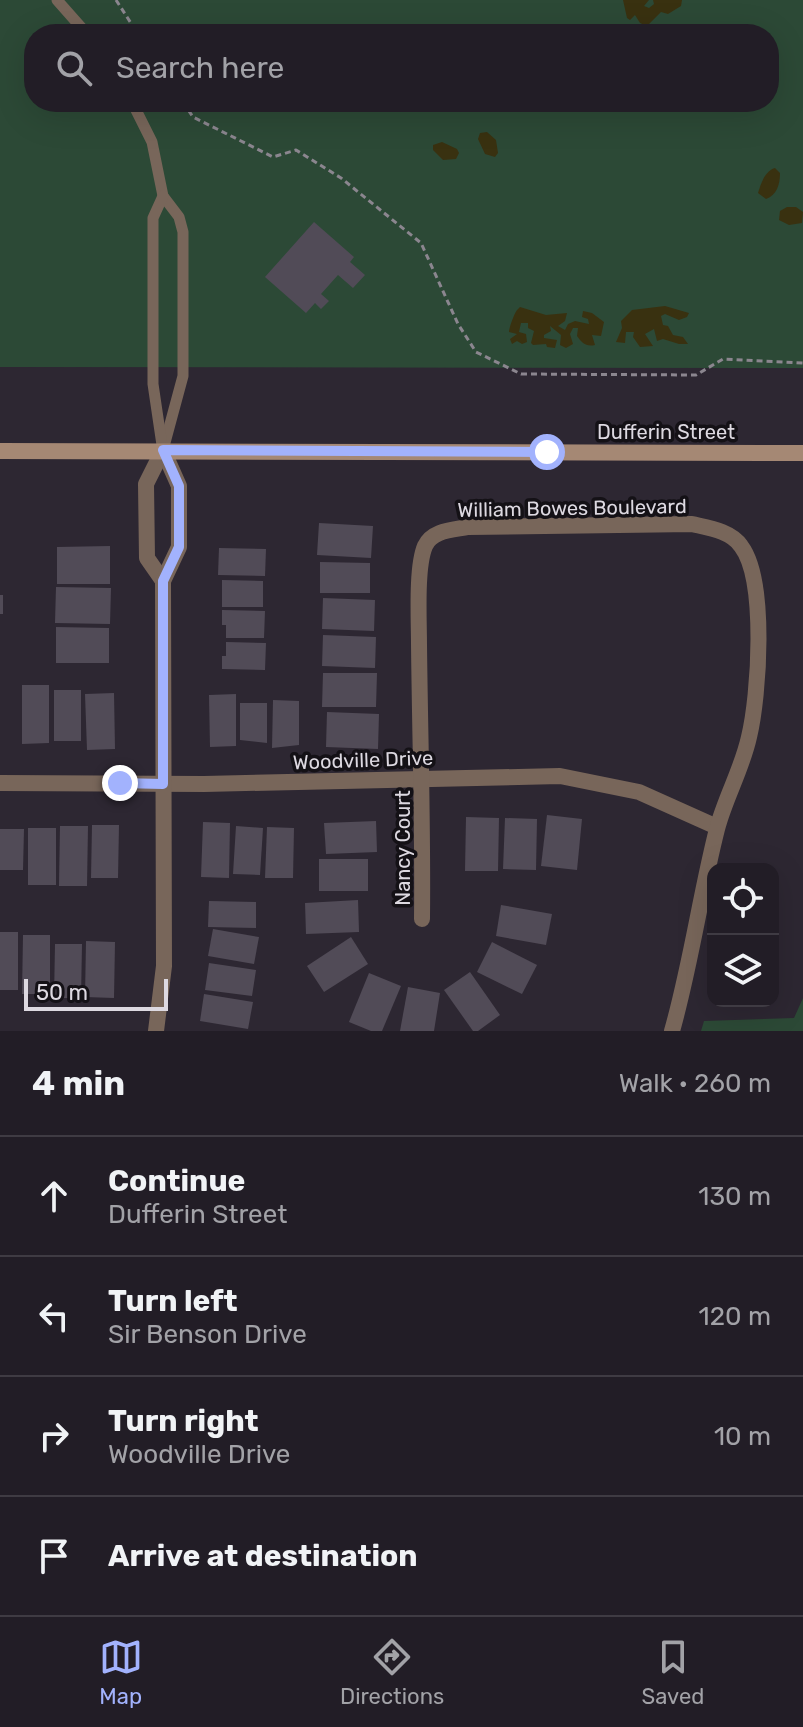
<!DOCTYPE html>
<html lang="en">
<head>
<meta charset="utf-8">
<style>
	:root { --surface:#221d26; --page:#2a262e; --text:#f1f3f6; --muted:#a2a2a7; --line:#3f3b43; --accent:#a2b2fd }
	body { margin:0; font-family:Rubik,sans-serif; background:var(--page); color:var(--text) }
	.controls { position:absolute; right:24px; bottom:24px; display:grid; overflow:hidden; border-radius:16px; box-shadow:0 8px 32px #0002 }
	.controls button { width:72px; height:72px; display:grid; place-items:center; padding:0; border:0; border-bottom:2px solid var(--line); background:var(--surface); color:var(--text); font:40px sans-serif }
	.scale { position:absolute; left:24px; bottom:20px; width:144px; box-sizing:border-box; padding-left:8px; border:4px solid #ddd9e1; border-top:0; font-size:22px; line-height:28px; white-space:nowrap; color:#ddd9e1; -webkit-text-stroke:6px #141116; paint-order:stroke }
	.stop { position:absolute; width:24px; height:24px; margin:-18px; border:6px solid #a2b2fd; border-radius:50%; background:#fff }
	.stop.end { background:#a2b2fd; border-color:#fff; box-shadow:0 2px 8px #0008 }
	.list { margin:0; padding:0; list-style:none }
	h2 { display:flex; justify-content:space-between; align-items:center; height:104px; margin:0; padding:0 32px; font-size:34px }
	h2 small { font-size:26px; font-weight:400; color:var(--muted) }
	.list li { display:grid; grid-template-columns:52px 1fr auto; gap:24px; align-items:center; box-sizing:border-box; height:120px; padding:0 32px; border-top:2px solid var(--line) }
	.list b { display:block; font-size:30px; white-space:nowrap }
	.list p { margin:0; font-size:26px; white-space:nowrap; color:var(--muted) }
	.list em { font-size:26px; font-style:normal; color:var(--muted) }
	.icon { flex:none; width:44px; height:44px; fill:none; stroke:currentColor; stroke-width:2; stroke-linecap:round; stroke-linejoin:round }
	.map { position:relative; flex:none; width:803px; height:1031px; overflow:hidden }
	.search { position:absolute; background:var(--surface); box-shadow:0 8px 32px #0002; left:24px; right:24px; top:24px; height:88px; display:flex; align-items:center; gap:20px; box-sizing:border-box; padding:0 28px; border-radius:32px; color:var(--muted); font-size:30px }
	.sheet { height:584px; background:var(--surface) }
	nav { display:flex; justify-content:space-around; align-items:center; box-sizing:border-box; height:112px; border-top:2px solid var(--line); background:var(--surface); font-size:22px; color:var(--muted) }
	nav a { display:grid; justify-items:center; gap:4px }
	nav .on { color:var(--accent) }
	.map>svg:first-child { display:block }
</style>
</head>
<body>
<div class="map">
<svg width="803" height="1031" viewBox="0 0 803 1031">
	<rect width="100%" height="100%" fill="#2d2732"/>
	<!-- green -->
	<g fill="#2c4936" fill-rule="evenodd">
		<path d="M0,0H803V368L0,367ZM34,34H769V102H34Z"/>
		<polygon points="803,998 803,1031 701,1031 704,1021 794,1018"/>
	</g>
	<!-- sand -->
	<g fill="#393110">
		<polygon points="623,0 649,0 644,6 649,8 654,4 653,0 682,0 681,6 668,14 661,12 647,26 640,23 635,15 630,20 627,18"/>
		<polygon points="487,132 496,140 498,153 495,157 485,154 478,139 480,133"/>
		<polygon points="442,142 457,149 459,153 456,159 443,160 433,150 433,145"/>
		<path d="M775,168L780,173C780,184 777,195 766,199L758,193C761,183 765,171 775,168Z"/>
		<polygon points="787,207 796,207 803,212 802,223 789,225 779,220 780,211"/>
		<polygon points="665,306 689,313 687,317 679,320 665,314 661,316 663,325 668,326 673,335 683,337 688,344 679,344 663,339 657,341 654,329 645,334 653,346 640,347 633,337 634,332 626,332 625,343 616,342 622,328 621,321 632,310"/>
		<path d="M520,307L546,315L567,313L565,321L558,326L565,330L568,324L575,321L589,324L588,319L582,317L583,311L592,313L604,322L601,336L592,335L595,345C586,347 582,343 577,336L578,328H573L570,334L573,344L566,348L560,345L561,335L550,326L551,331L544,335V338L557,340L555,348L547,347L546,344L533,345L531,343L534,331L528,328V323H521L519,332L526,334L527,342L522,344L517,341L512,344L510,339L517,334L509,332C509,328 514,314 517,310Z"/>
	</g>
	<!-- building -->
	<g fill="#514b57">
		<polygon points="314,222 354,257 350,262 365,275 353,288 338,275 321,294 329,301 321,309 315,303 306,313 265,277"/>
		<polygon points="319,523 373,526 371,558 317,555"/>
		<polygon points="110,546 110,584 57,584 57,547"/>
		<polygon points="219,548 266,549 265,576 218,575"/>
		<polygon points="320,562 370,563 370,593 320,593"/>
		<polygon points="222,580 263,581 263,607 222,607"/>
		<polygon points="56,587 111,588 110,624 55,623"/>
		<rect x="0" y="595" width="3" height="19"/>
		<polygon points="323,598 375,600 374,631 322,629"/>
		<polygon points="222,610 265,611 264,638 226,638 226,625 222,625"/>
		<polygon points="56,627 109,628 109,663 56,663"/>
		<polygon points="323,635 376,637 375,668 322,666"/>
		<polygon points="226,642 266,643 265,670 222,669 222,656 226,656"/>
		<polygon points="323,673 377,673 376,707 322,707"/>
		<polygon points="22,685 49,685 49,743 22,744"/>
		<rect x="54" y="690" width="27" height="51"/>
		<polygon points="114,693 115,749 87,750 85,694"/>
		<polygon points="236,694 236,746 210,747 209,695"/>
		<polygon points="273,700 299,701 299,745 272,748"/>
		<polygon points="240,703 267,703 267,743 240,740"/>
		<polygon points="327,712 379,714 378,749 326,747"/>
		<polygon points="547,815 582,819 577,870 541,866"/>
		<polygon points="466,817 499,818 498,871 465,871"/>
		<polygon points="505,818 537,819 536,870 503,869"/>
		<polygon points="376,821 377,852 326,854 324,823"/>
		<polygon points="203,822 230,823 229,878 201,877"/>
		<polygon points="92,825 119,825 118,878 91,878"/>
		<polygon points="60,826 88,826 87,886 59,886"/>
		<polygon points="236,826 263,828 260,875 233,874"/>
		<polygon points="267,827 294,828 293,878 265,878"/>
		<rect x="28" y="828" width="28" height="57"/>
		<polygon points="0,829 24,829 23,870 0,870"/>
		<rect x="319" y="859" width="49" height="32"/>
		<polygon points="358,900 359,932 306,934 305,903"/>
		<polygon points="209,901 256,902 256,928 208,927"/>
		<polygon points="501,905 552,914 546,945 496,936"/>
		<polygon points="213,929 259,937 254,964 208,956"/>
		<rect x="0" y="932" width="18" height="58"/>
		<polygon points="23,935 50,935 50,994 22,994"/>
		<polygon points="351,937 368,964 324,992 307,966"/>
		<polygon points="86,941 115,942 114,998 85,997"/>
		<polygon points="492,942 537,965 522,994 477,972"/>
		<polygon points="55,944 82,944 81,998 54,998"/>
		<polygon points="209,963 256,970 252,996 205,990"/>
		<polygon points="470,972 500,1015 478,1031 473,1031 444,990"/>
		<polygon points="369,973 401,986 382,1031 371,1031 349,1022"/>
		<polygon points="408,987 440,993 434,1031 400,1031"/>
		<polygon points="204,994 253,1002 248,1029 200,1021"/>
	</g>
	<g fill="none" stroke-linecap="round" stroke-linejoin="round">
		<!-- path -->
		<g stroke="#8b868f" stroke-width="3" stroke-dasharray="6 4" stroke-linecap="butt">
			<polyline points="116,0 138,34"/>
			<polyline points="183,102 193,117 273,157 296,150 341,178 421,243 458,324 476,352 521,374 696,375 723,359 803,363"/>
		</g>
		<!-- service -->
		<g stroke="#78665a" stroke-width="11">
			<polyline points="57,0 87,34"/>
			<polyline points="132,102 152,142 163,196 179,217 183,232 183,376 163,450"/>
			<polyline points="162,445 153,384 153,218 163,196"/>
		</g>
		<!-- minor -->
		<g stroke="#78665a" stroke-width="16">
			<polyline points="163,450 146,484 147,558 163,581"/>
			<polyline points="0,783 204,784 560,776 639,792 717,827"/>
			<path d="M422,919C423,827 420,736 419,644C419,620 416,567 425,546C432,530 453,530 468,527L692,524C709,528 731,531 741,546C767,580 759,696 749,737C742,769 725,798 717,829C700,896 691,964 672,1031"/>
			<polyline points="156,1031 164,966 163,581 179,547 179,486 163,450"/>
		</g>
		<!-- secondary -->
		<polyline stroke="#a58874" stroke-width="16" points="0,451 803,453"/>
	</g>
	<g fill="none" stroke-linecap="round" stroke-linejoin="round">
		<!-- route -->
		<polyline stroke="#a2b2fd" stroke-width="10" points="120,783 163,784 163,581 179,547 179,486 163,450 547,452"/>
	</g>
	<g text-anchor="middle" stroke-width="7" stroke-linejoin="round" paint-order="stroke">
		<!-- street labels -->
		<g font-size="20" fill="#ddd9e1" stroke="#141116">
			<text x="666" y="439">Dufferin Street</text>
			<text transform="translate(572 508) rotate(-1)" y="7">William Bowes Boulevard</text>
			<text transform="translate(363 760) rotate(-2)" y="7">Woodville Drive</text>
			<text transform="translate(403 848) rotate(-90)" y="7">Nancy Court</text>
		</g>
	</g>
</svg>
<div class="controls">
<button><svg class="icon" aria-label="locate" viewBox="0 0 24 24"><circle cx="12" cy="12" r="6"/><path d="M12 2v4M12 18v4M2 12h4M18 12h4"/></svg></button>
<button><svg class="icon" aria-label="layers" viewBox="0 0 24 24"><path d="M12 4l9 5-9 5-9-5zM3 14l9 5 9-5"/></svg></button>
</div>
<div class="scale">50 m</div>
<div class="stop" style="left:547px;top:452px"></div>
<div class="stop end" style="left:120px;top:783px"></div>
<div class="search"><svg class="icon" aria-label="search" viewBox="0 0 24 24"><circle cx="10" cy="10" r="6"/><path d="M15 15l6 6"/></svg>Search here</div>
</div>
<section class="sheet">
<h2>4 min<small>Walk · 260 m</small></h2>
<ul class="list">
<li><svg class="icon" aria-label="ahead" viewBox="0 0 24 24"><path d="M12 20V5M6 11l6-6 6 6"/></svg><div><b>Continue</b><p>Dufferin Street</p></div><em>130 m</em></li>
<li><svg class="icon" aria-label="left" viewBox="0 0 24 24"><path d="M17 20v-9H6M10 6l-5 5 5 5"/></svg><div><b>Turn left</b><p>Sir Benson Drive</p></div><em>120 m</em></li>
<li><svg class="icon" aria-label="right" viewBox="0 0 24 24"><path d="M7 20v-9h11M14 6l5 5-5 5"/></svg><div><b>Turn right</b><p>Woodville Drive</p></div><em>10 m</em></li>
<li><svg class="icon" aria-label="arrive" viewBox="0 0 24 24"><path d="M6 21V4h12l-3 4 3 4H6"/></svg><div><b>Arrive at destination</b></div></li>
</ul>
</section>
<nav>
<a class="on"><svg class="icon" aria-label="map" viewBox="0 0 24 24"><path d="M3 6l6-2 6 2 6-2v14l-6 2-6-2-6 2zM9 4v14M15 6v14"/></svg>Map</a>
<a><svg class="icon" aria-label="directions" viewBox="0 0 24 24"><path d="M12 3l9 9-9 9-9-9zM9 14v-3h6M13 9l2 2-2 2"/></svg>Directions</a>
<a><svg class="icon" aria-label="saved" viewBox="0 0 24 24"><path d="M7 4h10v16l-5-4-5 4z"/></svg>Saved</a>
</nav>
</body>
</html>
